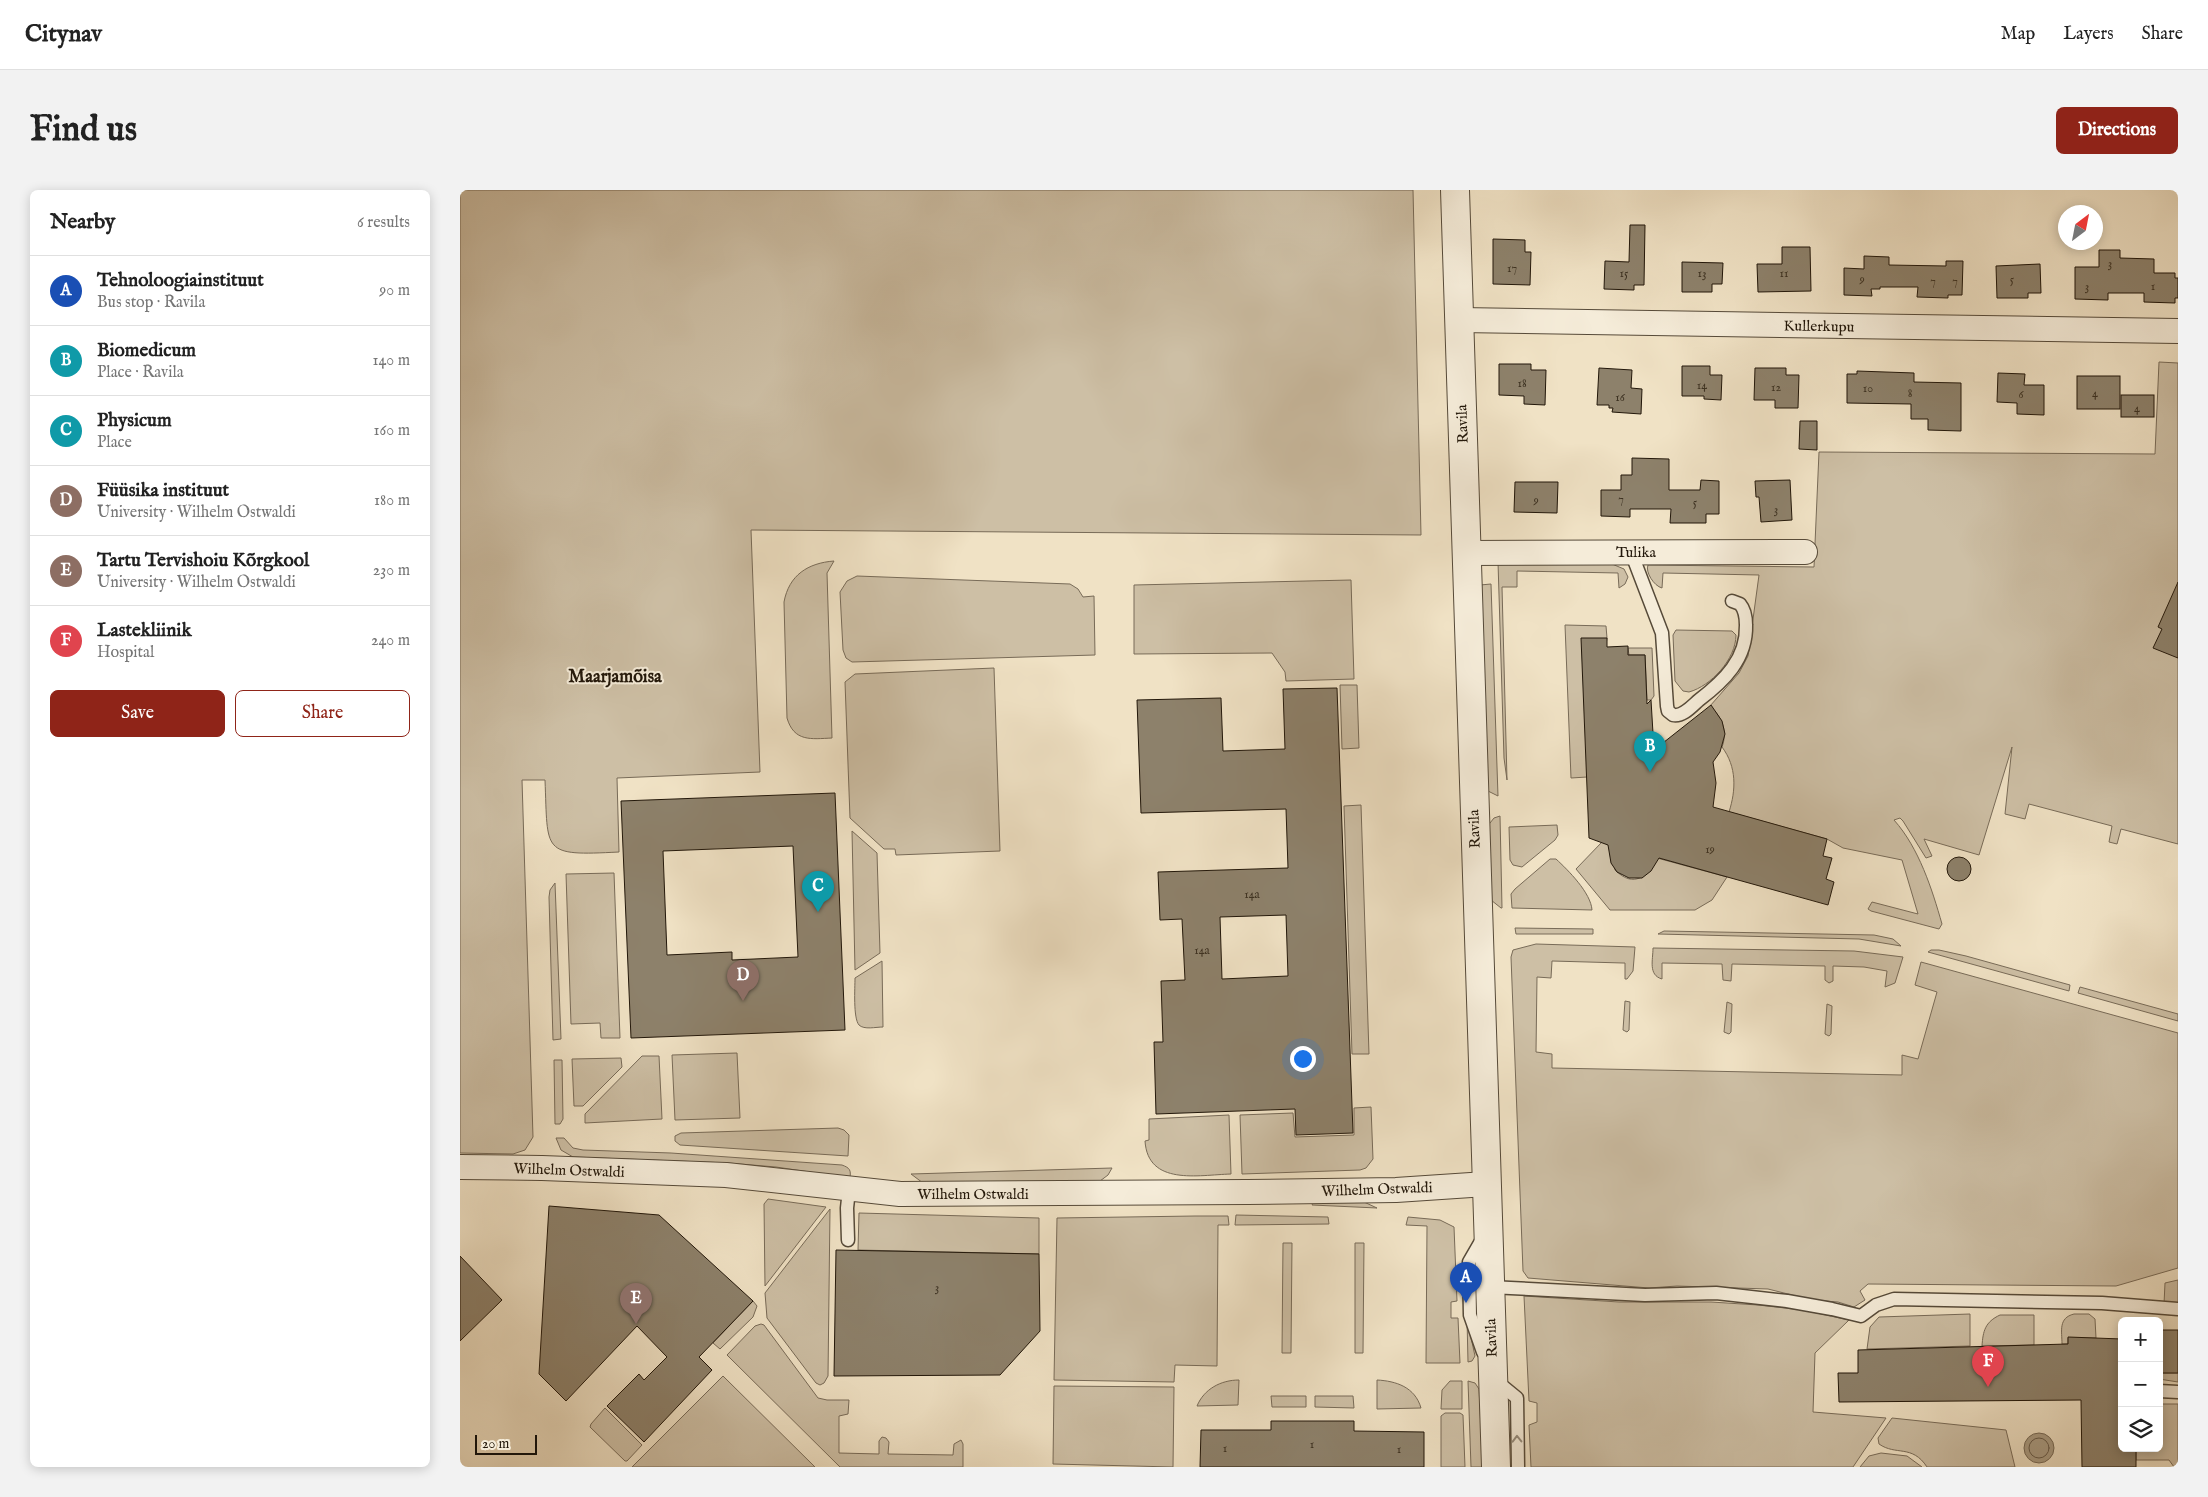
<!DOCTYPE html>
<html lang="en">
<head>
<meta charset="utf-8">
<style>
	:root { --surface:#fff; --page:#f2f2f2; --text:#222; --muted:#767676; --line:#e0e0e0; --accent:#8f2418 }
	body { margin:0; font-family:"IM FELL English",serif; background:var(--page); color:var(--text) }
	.controls { position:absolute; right:15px; bottom:15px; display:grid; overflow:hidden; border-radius:8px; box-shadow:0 2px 12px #0003 }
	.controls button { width:45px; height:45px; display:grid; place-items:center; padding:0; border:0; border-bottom:1px solid var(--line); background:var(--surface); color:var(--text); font:25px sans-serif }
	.compass { position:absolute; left:1598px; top:15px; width:45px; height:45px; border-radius:50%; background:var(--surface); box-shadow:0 2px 12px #0003; rotate:32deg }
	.scale { position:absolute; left:15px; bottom:12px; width:62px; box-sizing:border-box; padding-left:5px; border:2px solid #22170a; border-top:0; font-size:14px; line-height:18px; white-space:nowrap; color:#22170a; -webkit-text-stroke:4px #f5ecd9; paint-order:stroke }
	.you { position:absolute; left:842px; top:868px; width:18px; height:18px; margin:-12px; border:4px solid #fff; border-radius:50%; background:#1a73e8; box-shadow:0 0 0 8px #1a73e833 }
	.badge { display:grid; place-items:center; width:32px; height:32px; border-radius:50%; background:var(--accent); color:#fff; font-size:16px; font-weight:700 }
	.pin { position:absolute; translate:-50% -41px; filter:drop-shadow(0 1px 2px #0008) }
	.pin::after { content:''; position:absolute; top:26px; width:18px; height:15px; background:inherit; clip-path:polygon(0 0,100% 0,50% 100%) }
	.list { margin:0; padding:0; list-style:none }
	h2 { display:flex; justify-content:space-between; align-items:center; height:65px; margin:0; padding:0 20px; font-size:21px }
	h2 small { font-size:16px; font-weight:400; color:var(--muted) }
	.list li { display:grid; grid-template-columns:32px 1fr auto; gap:15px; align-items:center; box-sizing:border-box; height:70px; padding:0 20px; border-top:1px solid var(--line) }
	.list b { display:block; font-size:19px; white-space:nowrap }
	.list p { margin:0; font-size:16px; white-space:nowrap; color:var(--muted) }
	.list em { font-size:16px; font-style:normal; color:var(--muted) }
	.actions { display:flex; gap:10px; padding:15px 20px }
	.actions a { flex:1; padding:11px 0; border:1px solid var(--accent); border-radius:8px; text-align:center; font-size:18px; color:var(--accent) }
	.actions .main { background:var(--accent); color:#fff }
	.icon { flex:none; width:28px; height:28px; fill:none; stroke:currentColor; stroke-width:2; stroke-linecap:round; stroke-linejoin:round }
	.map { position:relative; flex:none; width:1718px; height:1277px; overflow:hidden; border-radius:8px }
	header { display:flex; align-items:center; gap:30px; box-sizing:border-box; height:70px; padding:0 25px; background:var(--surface); border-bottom:1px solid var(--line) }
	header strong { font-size:24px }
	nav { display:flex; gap:28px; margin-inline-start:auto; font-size:18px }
	.intro { display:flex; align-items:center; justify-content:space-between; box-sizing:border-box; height:120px; padding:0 30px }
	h1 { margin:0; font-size:35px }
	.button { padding:12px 22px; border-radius:8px; background:var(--accent); color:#fff; font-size:18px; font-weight:700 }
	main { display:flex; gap:30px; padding:0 30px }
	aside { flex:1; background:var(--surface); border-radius:8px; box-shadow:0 2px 12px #0003 }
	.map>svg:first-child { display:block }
</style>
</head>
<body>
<header>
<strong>Citynav</strong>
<nav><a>Map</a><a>Layers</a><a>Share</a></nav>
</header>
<div class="intro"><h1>Find us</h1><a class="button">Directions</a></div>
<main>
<aside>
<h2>Nearby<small>6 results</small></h2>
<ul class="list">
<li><span class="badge" style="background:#1a4fb4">A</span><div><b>Tehnoloogiainstituut</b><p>Bus stop · Ravila</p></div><em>90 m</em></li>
<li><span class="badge" style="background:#0f9aa8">B</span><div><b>Biomedicum</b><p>Place · Ravila</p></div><em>140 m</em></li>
<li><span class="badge" style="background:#0f9aa8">C</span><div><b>Physicum</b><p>Place</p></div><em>160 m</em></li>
<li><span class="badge" style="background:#8d6e63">D</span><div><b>Füüsika instituut</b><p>University · Wilhelm Ostwaldi</p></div><em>180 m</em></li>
<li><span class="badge" style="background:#8d6e63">E</span><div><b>Tartu Tervishoiu Kõrgkool</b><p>University · Wilhelm Ostwaldi</p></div><em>230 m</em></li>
<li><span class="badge" style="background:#e0444e">F</span><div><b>Lastekliinik</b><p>Hospital</p></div><em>240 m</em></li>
</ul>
<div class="actions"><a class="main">Save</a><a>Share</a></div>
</aside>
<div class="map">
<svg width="1718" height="1277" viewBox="0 0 1718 1277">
	<rect width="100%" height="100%" fill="#f0e2c5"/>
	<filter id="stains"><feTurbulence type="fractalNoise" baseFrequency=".004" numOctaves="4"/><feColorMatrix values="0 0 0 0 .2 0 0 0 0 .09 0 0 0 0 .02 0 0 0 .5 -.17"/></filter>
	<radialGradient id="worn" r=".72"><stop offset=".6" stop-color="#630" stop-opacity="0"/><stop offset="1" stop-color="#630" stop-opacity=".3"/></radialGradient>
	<!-- green -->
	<g fill="#cdbfa5" stroke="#786b58">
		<path d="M0,0H953L961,345L291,340L300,582L157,588L159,662C81,666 88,663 85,590H62L73,947L65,960L53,964L0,963Z"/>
		<path d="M1699,172L1718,173V654L1661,639L1657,654L1649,652L1652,636L1569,614L1565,629L1545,624L1552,557L1519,665L1464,649L1472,666L1466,668L1443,631L1440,628L1434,630C1459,658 1472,699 1482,734L1479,739L1411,721L1408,719L1412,712L1458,724L1442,670L1383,658L1367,649L1269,622C1276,600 1277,577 1262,557C1268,541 1262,527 1250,516L1279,483L1288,466L1299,385L1203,383L1202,398C1194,396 1185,382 1188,375L1354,377L1359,262L1695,264Z"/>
		<path d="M374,371L367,383L372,548C351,549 334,552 327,528L324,412C329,385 348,373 374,371Z"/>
		<polygon points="1038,372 1152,374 1164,379 1168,387 1165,394 1159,398 1158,383 1057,381 1057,397 1042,397 1047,590 1044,568"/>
		<polygon points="397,386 610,394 618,399 623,407 634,406 635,465 392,472 386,468 383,460 380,402 387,391"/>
		<polygon points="891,390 894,489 826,491 825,482 812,463 674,464 674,395"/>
		<polygon points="1031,394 1037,577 1038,606 1026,600 1020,395"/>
		<polygon points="1105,435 1146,436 1147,448 1127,587 1111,588"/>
		<path d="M1216,440L1272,441L1276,445C1276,469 1251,496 1229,502L1223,501L1215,491L1213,445Z"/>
		<polygon points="1168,458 1192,458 1194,506 1191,510 1187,510 1185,465 1169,465"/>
		<polygon points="534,478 540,661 436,665 435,659 424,659 390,628 385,492 395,484"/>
		<polygon points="880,495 897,495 899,558 882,559"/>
		<polygon points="901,615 909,864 892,864 884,616"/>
		<polygon points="1040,626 1042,718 1041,718 1031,710 1026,638 1034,628"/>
		<polygon points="1097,635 1098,645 1095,650 1062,677 1053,675 1050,670 1049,637"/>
		<polygon points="392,641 417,663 420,763 395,780"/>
		<path d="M1142,652L1151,655L1155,680C1174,699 1188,686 1197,668L1267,687L1252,710L1235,720H1150L1116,679Z"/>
		<path d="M1090,669H1096C1108,680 1131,703 1132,720L1052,718L1051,704L1055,699Z"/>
		<polygon points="154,683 160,848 141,848 140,833 111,834 106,684"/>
		<polygon points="95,693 101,849 93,850 89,707 90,700"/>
		<polygon points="1055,738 1133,739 1133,744 1056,744"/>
		<polygon points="1204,741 1414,745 1433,749 1441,756 1399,749 1198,744"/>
		<polygon points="1076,754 1175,757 1173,781 1167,789 1165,789 1165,773 1163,773 1092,771 1091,788 1077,787 1076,862 1092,864 1092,878 1442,885 1442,865 1458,869 1477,802 1455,795 1461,772 1718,843 1718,1078 1656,1096 1408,1094 1400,1101 1405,1110 1394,1117 1378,1112 1352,1110 1308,1099 1217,1096 1189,1098 1068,1088 1063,1081 1051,767 1053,760"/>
		<path d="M1193,758L1394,761L1443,767L1435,793L1425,797L1427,781L1404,777L1373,776V791L1369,793L1365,790V776L1272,774L1271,791L1263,790L1262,774L1202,773V789C1188,785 1193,770 1193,758Z"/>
		<polygon points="1471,760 1479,760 1506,766 1610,795 1609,801 1468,762"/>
		<path d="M422,771L423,837C416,837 404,840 399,835C393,828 395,798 395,788Z"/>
		<polygon points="1620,797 1718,824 1718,831 1618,803"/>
		<polygon points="1165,811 1170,812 1169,840 1167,842 1163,840"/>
		<polygon points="1267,812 1272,814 1271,842 1269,844 1264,842"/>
		<polygon points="1367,814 1372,816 1371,844 1369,846 1365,844"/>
		<polygon points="277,863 280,928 215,930 212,865"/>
		<polygon points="182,866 199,866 202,929 125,933 125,924"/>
		<polygon points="161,868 162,877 123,916 114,916 112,869"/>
		<polygon points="94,870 102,870 103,929 100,934 95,934"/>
		<polygon points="911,917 913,969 906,978 900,980 782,984 780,925 833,923 835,947 894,945 894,918"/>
		<path d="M769,925L771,984C738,985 688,996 685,951L689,950V929Z"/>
		<polygon points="378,938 384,940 389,945 388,966 220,955 215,951 215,946 221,943"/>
		<path d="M96,948H104L113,958L123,960L211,963L382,975C390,978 391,980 390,988L316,977L268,973L113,967L101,960Z"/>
		<polygon points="652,978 648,985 636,994 463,993 451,984"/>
		<polygon points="308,1009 366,1017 305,1096 304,1014"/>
		<polygon points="904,1012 917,1018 852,1015 853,1013"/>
		<polygon points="370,1019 368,1186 364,1193 360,1195 356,1193 307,1128 305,1103"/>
		<polygon points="399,1023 579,1028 579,1064 398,1060"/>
		<polygon points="776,1025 868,1027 869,1034 775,1035"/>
		<polygon points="735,1026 768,1026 769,1035 758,1035 757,1176 715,1175 714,1192 594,1190 597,1028"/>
		<polygon points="948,1027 980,1030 994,1037 997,1111 991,1112 991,1128 998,1128 1000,1173 966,1173 967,1036 946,1035"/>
		<polygon points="823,1053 832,1053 831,1163 822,1163"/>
		<polygon points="895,1053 904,1053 903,1163 895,1163"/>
		<polygon points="1718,1090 1718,1114 1704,1114 1705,1093"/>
		<polygon points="1064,1106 1159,1112 1251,1112 1298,1115 1343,1120 1389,1130 1355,1163 1353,1222 1426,1228 1393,1277 1071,1277 1069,1235 1077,1232 1077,1213 1069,1211"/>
		<polygon points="293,1111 297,1116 293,1127 260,1159 253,1153"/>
		<polygon points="1510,1124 1510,1156 1407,1159 1410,1137 1419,1127"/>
		<path d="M1614,1124H1629L1635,1129L1636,1148H1608V1154H1602C1602,1141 1598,1128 1614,1124Z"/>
		<path d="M1540,1125H1574V1155L1522,1156C1523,1141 1525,1132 1540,1125Z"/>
		<polygon points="1007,1129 1015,1166 1012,1171 1008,1172"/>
		<polygon points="301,1134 304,1135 358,1208 367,1210 389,1210 388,1224 379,1226 379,1263 419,1264 419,1251 422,1247 426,1248 429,1252 428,1264 493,1265 494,1254 501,1250 503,1254 503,1277 380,1277 267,1165 295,1136"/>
		<polygon points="1699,1183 1718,1183 1718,1192 1699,1189"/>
		<polygon points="263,1186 355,1277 172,1277"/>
		<path d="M779,1190L778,1215L737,1216C744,1199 761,1190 779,1190Z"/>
		<path d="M917,1190C936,1191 955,1197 961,1218L917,1219Z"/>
		<polygon points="990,1191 1002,1191 1002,1219 981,1219 982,1200"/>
		<polygon points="1008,1191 1015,1193 1019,1199 1023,1277 1011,1277"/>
		<polygon points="594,1196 714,1197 713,1277 593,1274"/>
		<polygon points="811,1206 846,1206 846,1217 812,1217"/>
		<polygon points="855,1206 893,1206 894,1218 855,1217"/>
		<polygon points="1699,1214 1718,1214 1718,1277 1714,1277 1709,1270 1676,1270 1676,1258 1699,1258"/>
		<polygon points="145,1218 182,1255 167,1271 165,1271 130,1237 131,1234"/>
		<polygon points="985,1223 1000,1223 1003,1225 1005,1277 981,1277 981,1226"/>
		<path d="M1432,1228L1546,1240L1555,1277H1467C1452,1254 1436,1266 1419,1254L1418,1248Z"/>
		<polygon points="1421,1263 1447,1266 1462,1277 1400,1277 1409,1266"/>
	</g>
	<!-- water -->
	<circle fill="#aa9d85" stroke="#746754" cx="1579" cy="1258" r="15"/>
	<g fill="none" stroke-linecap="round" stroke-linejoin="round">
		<!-- shore -->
		<circle stroke="#665a48" stroke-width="1" cx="1579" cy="1258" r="10"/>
	</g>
	<!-- building -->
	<g fill="#8d816b" stroke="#22170a" fill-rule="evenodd">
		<polygon points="1170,35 1185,35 1184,95 1174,95 1174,100 1144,99 1145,71 1169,72"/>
		<polygon points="1033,49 1065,50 1065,62 1071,62 1070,95 1033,94"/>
		<polygon points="1322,57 1350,57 1351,101 1298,102 1297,74 1322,74"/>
		<polygon points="1639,60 1660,60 1660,68 1694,69 1694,83 1715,83 1715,88 1718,88 1718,108 1715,108 1715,113 1684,112 1684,103 1648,103 1648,110 1615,109 1615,77 1639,77"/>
		<polygon points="1404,66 1429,67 1429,75 1486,76 1486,71 1503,71 1502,105 1488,105 1488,108 1457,107 1458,97 1420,97 1420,99 1411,99 1412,106 1384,105 1384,78 1404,79"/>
		<polygon points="1222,72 1263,73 1262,94 1252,94 1252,102 1222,102"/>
		<polygon points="1580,74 1581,103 1568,103 1568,108 1537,108 1536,76"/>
		<polygon points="1039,174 1071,174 1071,180 1086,180 1085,215 1064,214 1064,206 1039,205"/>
		<polygon points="1222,176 1250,176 1250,185 1262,185 1261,210 1244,209 1244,206 1222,206"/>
		<polygon points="1139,178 1172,180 1171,198 1182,199 1181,224 1152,222 1153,218 1149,218 1149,215 1137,215"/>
		<polygon points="1295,178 1326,178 1326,185 1339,185 1338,218 1315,218 1315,210 1294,210"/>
		<polygon points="1397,181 1454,183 1454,192 1501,193 1501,241 1468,240 1468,229 1451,229 1451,214 1387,213 1387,184 1397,184"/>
		<polygon points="1538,183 1565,184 1564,195 1584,195 1584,225 1557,224 1557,213 1537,212"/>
		<rect x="1617" y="186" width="43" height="33"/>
		<rect x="1661" y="205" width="33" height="22"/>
		<polygon points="1340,231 1357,231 1357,260 1339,259"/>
		<polygon points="1172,268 1209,269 1209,300 1240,300 1241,290 1259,291 1259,324 1246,324 1246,333 1210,333 1211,319 1170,319 1170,327 1141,326 1141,300 1161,300 1161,285 1172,285"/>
		<polygon points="1330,290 1332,330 1301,332 1299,307 1296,307 1295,291"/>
		<polygon points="1055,292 1098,292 1097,323 1054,322"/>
		<polygon points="1718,392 1718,468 1693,458 1702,439 1698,437"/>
		<polygon points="1121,448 1147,448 1147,457 1168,456 1168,465 1185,465 1187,514 1191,510 1194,560 1251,515 1262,531 1265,544 1260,562 1253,572 1256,593 1253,617 1367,649 1363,666 1372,668 1366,689 1374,692 1368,715 1199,668 1191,681 1182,688 1169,688 1157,682 1151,673 1148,655 1129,648"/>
		<path d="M877,498L893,943L836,945L835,919L696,924L694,852H703L701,791L725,790L722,729L700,730L698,682L828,678L826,619L681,623L677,510L761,508L763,561L825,559L823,499ZM826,725L828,786L762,789L760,727Z"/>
		<path d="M375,603L385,840L171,848L161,611ZM333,656L338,767L272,770V762L207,765L203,661Z"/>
		<circle cx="1499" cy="679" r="12"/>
		<polygon points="89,1016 199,1025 293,1111 239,1167 252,1180 184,1252 147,1216 179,1184 184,1190 207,1167 177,1136 106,1211 79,1184"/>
		<polygon points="376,1060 579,1064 580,1141 540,1185 374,1186"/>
		<polygon points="0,1066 42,1110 0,1151"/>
		<rect x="1699" y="1140" width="19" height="43"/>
		<polygon points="1608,1147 1662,1149 1662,1258 1676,1258 1676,1277 1622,1277 1621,1210 1379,1212 1378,1183 1398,1183 1398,1160 1608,1154"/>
		<polygon points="811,1231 894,1231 894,1241 964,1242 964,1277 740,1277 741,1240 811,1240"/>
	</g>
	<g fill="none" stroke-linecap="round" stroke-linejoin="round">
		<defs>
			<g id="service">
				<path d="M1171,362L1202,443L1207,516L1208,521L1213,525C1223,527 1232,516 1239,510C1264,491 1287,469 1286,435C1286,427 1285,420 1280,414L1272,411"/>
				<polyline points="388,1050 387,1018 389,1000"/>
				<polyline points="1030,1097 1185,1105 1256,1103 1327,1111 1372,1119 1401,1126 1416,1115 1434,1109 1642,1113 1718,1119"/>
				<polyline points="1023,1162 1010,1125 1009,1072 1024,1046"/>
				<polyline points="1035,1190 1057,1208 1058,1277"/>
				<polyline points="1699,1201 1718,1202"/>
			</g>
			<g id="minor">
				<polyline points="999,130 1718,141"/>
				<polyline points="1006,363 1345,362"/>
				<polyline points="0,977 82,978 266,985 440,1004 787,1002 936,1000 1026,994"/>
			</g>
			<polyline id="tertiary" points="995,0 1036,1277"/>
		</defs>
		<!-- service casing -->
		<use href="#service" stroke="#564a39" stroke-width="15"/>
		<!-- minor casing -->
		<use href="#minor" stroke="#564a39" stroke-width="26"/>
		<!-- tertiary casing -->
		<use href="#tertiary" stroke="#564a39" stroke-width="30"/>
		<!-- service -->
		<use href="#service" stroke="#f5ecd9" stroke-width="12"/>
		<!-- minor -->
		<use href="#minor" stroke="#f5ecd9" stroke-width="24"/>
		<!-- tertiary -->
		<use href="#tertiary" stroke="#f5ecd9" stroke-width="28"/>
	</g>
	<!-- one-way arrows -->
	<defs><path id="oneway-chevron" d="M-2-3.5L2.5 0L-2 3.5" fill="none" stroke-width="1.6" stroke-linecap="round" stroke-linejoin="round" transform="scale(1.25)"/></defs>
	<use stroke="#968c7c" href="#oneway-chevron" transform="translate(1057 1249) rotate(-91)"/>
	<g text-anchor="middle" stroke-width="4" stroke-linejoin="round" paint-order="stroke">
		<!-- number labels -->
		<g font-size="12" fill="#3d3222">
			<text x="1650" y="77">3</text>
			<text x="1052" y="82">17</text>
			<text x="1164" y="87">15</text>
			<text x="1242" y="87">13</text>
			<text x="1324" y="87">11</text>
			<text x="1402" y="93">9</text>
			<text x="1552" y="93">5</text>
			<text x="1473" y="95">7</text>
			<text x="1495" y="95">7</text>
			<text x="1627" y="100">3</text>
			<text x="1693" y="100">1</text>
			<text x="1062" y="197">18</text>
			<text x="1242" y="199">14</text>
			<text x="1316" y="201">12</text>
			<text x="1408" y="202">10</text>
			<text x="1450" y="207">8</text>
			<text x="1635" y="207">4</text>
			<text x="1561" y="208">6</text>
			<text x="1160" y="211">16</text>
			<text x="1677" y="222">4</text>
			<text x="1161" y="313">7</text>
			<text x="1076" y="314">9</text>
			<text x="1235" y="316">5</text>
			<text x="1316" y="323">3</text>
			<text x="1250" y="663">19</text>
			<text x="792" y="708">14a</text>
			<text x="742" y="764">14a</text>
			<text x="477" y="1101">3</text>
			<text x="852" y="1258">1</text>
			<text x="765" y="1262">1</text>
			<text x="939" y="1263">1</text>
		</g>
		<!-- street labels -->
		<g font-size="15" fill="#22170a" stroke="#f5ecd9">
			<text transform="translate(1359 136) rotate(1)" y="5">Kullerkupu</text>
			<text transform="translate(1002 234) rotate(-92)" y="5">Ravila</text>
			<text x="1176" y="367">Tulika</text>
			<text transform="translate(1014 639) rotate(-92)" y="5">Ravila</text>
			<text transform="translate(109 980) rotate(2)" y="5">Wilhelm Ostwaldi</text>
			<text transform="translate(917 999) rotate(-2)" y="5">Wilhelm Ostwaldi</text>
			<text x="513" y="1009">Wilhelm Ostwaldi</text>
			<text transform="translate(1031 1148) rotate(-92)" y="5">Ravila</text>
		</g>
		<!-- quarter labels -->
		<g font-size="18" font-weight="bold" fill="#22170a" stroke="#f5ecd9">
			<text x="155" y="492">Maarjamõisa</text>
		</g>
	</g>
	<rect width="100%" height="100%" filter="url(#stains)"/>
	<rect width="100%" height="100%" fill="url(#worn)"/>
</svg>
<div class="controls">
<button>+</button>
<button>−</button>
<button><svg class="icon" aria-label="layers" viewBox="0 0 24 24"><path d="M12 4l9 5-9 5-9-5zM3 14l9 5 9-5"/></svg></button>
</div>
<svg class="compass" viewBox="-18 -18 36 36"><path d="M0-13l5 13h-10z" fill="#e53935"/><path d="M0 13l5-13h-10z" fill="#767676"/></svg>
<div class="scale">20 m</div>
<div class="you"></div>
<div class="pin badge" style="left:1006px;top:1113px;background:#1a4fb4">A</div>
<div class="pin badge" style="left:1190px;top:582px;background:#0f9aa8">B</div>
<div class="pin badge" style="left:358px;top:722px;background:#0f9aa8">C</div>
<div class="pin badge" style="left:283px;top:811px;background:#8d6e63">D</div>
<div class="pin badge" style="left:176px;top:1134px;background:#8d6e63">E</div>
<div class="pin badge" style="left:1528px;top:1197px;background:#e0444e">F</div>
</div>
</main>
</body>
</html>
